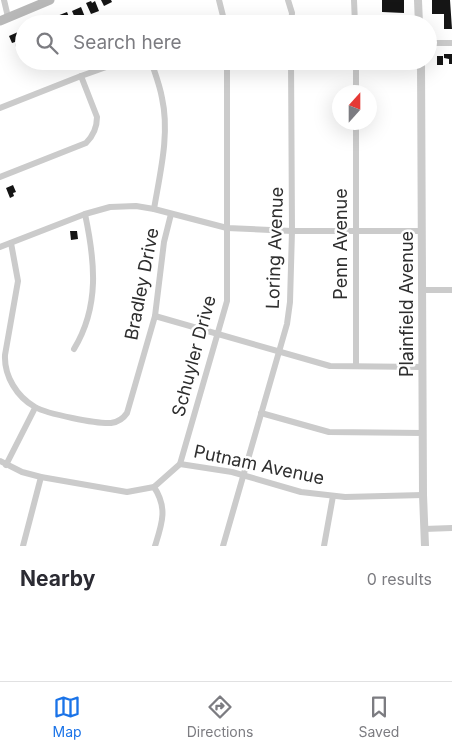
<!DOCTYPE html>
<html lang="en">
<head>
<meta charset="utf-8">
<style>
	:root { --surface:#fff; --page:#f2f2f3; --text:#2b2b33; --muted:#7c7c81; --line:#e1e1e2; --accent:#1a73e8 }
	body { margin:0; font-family:Inter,sans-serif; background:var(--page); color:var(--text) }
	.compass { position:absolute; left:332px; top:85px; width:45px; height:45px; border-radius:50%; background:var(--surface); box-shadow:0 5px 20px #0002; rotate:21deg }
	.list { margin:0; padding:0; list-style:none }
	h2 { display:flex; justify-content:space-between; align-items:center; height:65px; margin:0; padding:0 20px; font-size:21px }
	h2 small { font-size:16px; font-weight:400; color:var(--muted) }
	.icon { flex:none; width:28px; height:28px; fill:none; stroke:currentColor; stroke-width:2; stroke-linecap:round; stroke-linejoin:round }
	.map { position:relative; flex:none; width:452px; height:546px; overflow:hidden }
	.search { position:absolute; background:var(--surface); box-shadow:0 5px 20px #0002; left:15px; right:15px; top:15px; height:55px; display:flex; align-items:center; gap:12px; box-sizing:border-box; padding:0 18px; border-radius:28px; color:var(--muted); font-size:19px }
	.sheet { height:135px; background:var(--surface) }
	nav { display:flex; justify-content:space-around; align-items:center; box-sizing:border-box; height:70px; border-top:1px solid var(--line); background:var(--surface); font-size:14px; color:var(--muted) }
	nav a { display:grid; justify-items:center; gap:2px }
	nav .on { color:var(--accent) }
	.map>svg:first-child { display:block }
</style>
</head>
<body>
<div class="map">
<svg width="452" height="546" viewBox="0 0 452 546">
	<rect width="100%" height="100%" fill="#fff"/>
	<!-- building -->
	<g fill="#151515">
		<polygon points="101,0 111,0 112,2 104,6"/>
		<polygon points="382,0 404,0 404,13 382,12"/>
		<polygon points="432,0 450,0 452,29 444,29 444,14 432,14"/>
		<polygon points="91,1 92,3 95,1 99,11 91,14 86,3"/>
		<polygon points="81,7 85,17 76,20 72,11"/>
		<polygon points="67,12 71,22 68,24 67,21 61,24 57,16"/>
		<polygon points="52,18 55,24 44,24 44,22"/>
		<polygon points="18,32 23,44 16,47 15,42 12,43 9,36"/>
		<polygon points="444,54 452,54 452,64 449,64 449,59 444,58"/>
		<rect x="437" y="56" width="6" height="9"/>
		<polygon points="13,185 16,192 13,193 14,196 10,198 6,188"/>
		<polygon points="70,231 77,231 78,239 71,240"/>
	</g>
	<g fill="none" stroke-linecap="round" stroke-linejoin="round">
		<!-- minor -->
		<g stroke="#cbcbcb" stroke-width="6">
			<polyline points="4,0 8,17"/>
			<polyline points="219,0 225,24"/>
			<polyline points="288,0 292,13 291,24"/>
			<polyline points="354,0 355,24"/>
			<polyline points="428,43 452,43"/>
			<path d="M151,61C155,73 160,86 162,98C170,134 160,173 154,209"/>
			<polyline points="356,92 356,61"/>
			<polyline points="0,108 81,76 123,61"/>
			<path d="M0,177L86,143C93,136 97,128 97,117L81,76"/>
			<path d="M11,243L18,281L5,355C4,376 17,397 35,407C47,414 97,424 111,423C118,422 123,419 127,413L155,316L164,242L171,214"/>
			<polyline points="0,247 85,214 110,207 136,206 154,209 227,228 292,231 422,231"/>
			<polyline points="422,290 452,290"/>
			<polyline points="155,316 330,366 423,367"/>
			<path d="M74,349C100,306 95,261 85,214"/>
			<polyline points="356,366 356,122"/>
			<polyline points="261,413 329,432 423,433"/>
			<polyline points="0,461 22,472 41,477 127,492 154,487 180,464 227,301 227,61"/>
			<polyline points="180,464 232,472 301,492 345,497 423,495"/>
			<polyline points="6,465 35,408"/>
			<path d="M154,487C168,508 162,524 155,546"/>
			<polyline points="424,529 452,528"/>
			<polyline points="23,546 41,477"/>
			<polyline points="223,546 287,324 290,302 292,231 291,61"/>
			<polyline points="324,546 333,496"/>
		</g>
		<!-- tertiary -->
		<g stroke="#cbcbcb" stroke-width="8">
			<polyline points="418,0 419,24"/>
			<polyline points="421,61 423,495 425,546"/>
		</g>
		<!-- secondary -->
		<polyline stroke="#b8b8b8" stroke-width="9" points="0,21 50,0"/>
	</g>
	<g text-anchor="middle" stroke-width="5" stroke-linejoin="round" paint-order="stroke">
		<!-- street labels -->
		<g font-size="18" fill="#2e2e2e" stroke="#fff">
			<text transform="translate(341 244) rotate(-90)" y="6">Penn Avenue</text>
			<text transform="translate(275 248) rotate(-88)" y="6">Loring Avenue</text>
			<text transform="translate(142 284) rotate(-79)" y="6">Bradley Drive</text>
			<text transform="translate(407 304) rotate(-90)" y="6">Plainfield Avenue</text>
			<text transform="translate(194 356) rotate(-75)" y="6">Schuyler Drive</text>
			<text transform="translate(259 465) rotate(12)" y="6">Putnam Avenue</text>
		</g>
	</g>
</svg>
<svg class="compass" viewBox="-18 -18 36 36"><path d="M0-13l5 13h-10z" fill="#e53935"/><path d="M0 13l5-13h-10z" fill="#7c7c81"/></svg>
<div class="search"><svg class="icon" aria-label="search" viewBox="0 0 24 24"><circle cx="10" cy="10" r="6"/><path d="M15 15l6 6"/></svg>Search here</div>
</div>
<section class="sheet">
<h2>Nearby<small>0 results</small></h2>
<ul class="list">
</ul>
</section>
<nav>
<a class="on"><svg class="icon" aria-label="map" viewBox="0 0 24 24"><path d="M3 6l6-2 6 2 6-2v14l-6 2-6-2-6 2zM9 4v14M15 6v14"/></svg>Map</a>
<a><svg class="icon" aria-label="directions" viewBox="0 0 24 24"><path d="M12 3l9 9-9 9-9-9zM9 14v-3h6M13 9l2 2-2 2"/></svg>Directions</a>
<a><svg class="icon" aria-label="saved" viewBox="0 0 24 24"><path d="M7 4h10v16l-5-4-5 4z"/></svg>Saved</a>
</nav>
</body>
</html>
